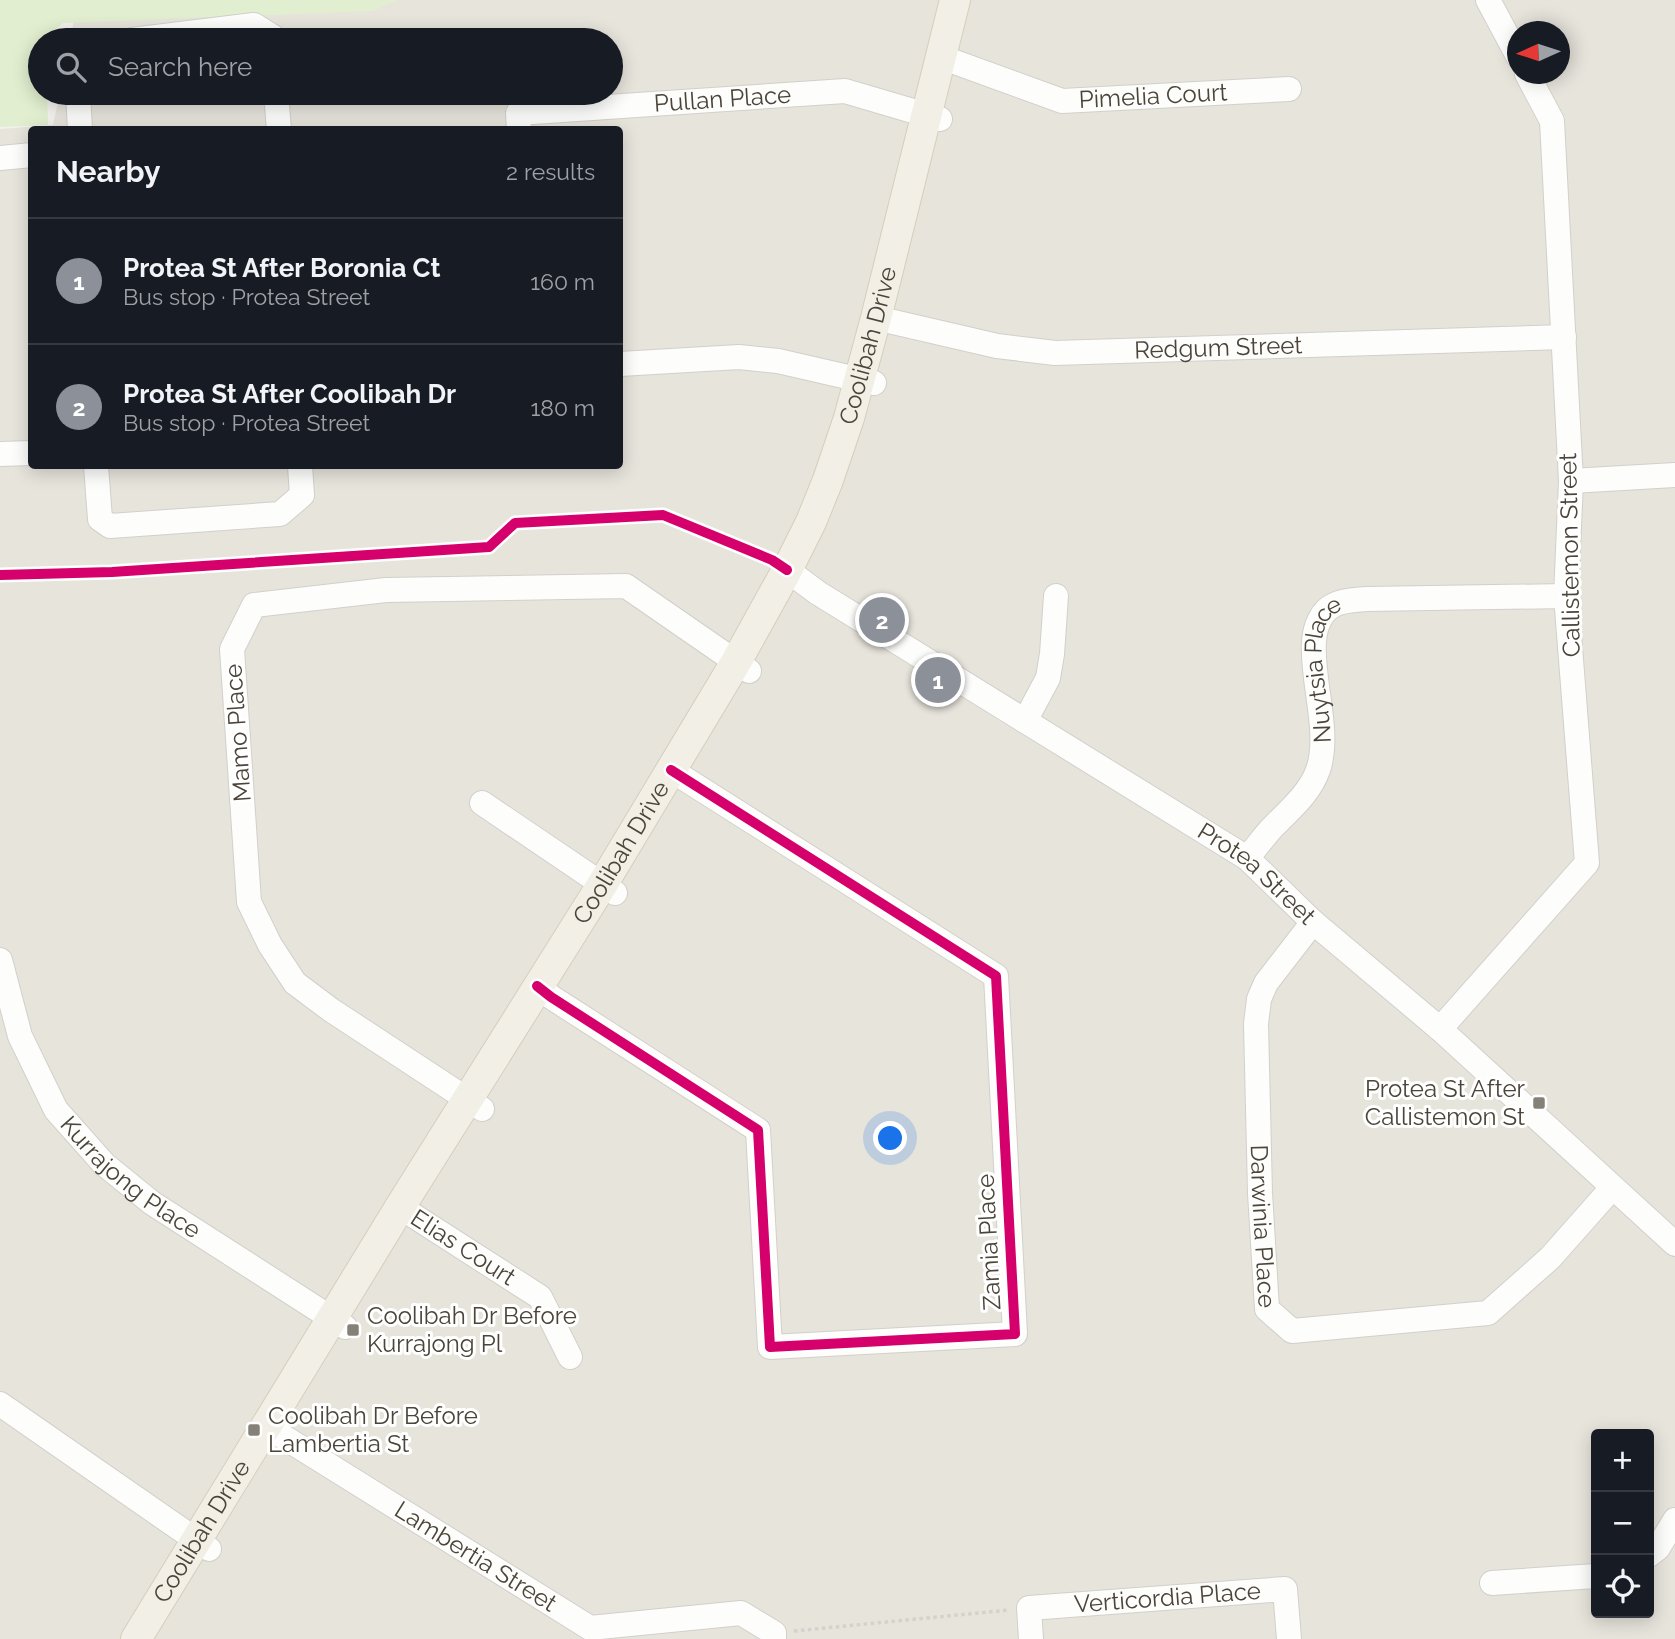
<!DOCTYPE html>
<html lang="en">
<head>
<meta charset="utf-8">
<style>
	:root { --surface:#171b24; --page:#20242c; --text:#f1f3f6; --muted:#9ea1a6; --line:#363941; --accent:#8c9099 }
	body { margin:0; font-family:Raleway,sans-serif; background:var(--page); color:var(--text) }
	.controls { position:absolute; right:21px; bottom:21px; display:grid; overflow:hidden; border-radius:7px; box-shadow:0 4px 18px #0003 }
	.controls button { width:63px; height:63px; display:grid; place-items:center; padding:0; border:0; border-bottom:2px solid var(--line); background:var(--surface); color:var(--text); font:35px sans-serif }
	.compass { position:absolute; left:1507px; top:21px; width:63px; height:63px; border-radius:50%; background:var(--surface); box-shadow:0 4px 18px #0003; rotate:267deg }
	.you { position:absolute; left:891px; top:1139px; width:24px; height:24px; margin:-18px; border:5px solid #fff; border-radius:50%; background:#1a73e8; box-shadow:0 0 0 10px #1a73e833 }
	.badge { display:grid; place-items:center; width:46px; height:46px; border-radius:50%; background:var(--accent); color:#fff; font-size:23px; font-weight:700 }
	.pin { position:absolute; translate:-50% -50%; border:4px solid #fff; box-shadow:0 2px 7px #0006 }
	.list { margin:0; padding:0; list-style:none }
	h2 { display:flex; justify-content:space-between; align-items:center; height:91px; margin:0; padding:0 28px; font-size:30px }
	h2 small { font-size:23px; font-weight:400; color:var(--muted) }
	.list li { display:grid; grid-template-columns:46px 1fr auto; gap:21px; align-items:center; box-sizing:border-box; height:126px; padding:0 28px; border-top:2px solid var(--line) }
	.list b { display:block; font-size:26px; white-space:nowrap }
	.list p { margin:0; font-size:23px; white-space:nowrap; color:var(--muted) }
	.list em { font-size:23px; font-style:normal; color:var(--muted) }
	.icon { flex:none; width:38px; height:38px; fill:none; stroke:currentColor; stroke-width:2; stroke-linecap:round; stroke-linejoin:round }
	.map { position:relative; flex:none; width:1675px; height:1639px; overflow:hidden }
	.search { position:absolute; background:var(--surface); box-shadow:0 4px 18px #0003; left:28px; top:28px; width:595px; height:77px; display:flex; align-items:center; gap:18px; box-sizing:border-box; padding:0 24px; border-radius:38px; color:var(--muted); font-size:26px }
	.panel { position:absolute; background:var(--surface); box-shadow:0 4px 18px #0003; left:28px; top:126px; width:595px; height:343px; border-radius:7px }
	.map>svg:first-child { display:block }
</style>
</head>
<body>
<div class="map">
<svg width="1675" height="1639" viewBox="0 0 1675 1639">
	<rect width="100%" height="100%" fill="#f4f2ee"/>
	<!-- residential -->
	<path fill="#e7e4dc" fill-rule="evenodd" d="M393,0H1675V1639H0V129L53,125L60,93H611V40H70L74,19ZM1518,32H1560V74H1518ZM32,130H620V466H32ZM1596,1434H1649V1613H1596Z"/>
	<!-- green -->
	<polygon fill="#e1eecf" points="0,0 398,0 372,11 63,23 46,38 46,40 40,40 40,93 47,93 48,125 0,127"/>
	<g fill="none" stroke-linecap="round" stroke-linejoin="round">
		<defs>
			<g id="minor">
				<polyline points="1488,0 1518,56"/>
				<polyline points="132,40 254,25 273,37 273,40"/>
				<path id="s1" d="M941,57L1062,101L1289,89"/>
				<polyline points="78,93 80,130"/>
				<polyline points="276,93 279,130"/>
				<path id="s2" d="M519,130L518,113L845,91L940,119"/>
				<polyline points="0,158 32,155"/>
				<path id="s3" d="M876,318L997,346L1055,353L1564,337"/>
				<polyline points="620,364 739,357 778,361 874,383"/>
				<polyline points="0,454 32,453"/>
				<polyline points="96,466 100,519 110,526 280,514 302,495 300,466"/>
				<polyline points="1571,481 1675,475"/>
				<path id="s4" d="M787,570L818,593L1247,858L1313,922L1440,1029L1675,1244"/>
				<polyline points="1025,721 1048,678 1052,654 1056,596"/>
				<polyline points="482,803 615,893"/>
				<path id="s5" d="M1247,858C1255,849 1263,838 1271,829C1288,811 1309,795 1318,770C1331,733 1311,680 1314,641C1315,627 1321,611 1334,605C1343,600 1356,600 1366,599L1566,596"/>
				<path id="s6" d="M1313,922L1266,983L1259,999L1256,1024L1260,1193L1267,1309L1292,1331L1488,1313L1550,1258L1612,1188"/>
				<path id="s7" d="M0,960L20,1036L56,1110L104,1164L152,1203L345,1327"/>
				<polyline points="537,986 551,997 758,1130 770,1347 1015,1334 996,976 671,770"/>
				<polyline points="1440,1029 1587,863 1566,596 1571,481 1552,121 1527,74"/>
				<polyline points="482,1109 331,1010 295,983 270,945 249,902 232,649 254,605 386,590 626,586 749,671"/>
				<path id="s8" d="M400,1207L540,1297L570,1357"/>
				<polyline points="0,1404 209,1549"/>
				<path id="s9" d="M266,1426L590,1628L741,1613L774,1633V1639"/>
				<polyline points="1649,1555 1658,1548 1675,1520"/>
				<polyline points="1492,1583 1596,1576"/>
				<path id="s10" d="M1031,1639L1029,1608L1285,1589L1289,1639"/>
			</g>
			<g id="major">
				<path id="s11" d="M136,1639L400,1207L602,885L736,662L787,570L811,522L828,480L849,418L876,318L955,0"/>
			</g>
		</defs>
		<!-- minor casing -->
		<use href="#minor" stroke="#d2d0cb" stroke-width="26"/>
		<!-- major casing -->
		<use href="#major" stroke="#d6cebb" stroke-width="32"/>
		<!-- path -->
		<polyline stroke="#d3d2cc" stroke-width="3.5" stroke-dasharray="3.5 3.5" stroke-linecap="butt" points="794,1631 1009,1610"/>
		<!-- minor -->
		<use href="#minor" stroke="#fdfdfc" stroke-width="24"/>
		<!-- major -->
		<use href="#major" stroke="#f2efe6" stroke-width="30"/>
		<defs>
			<g id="cycleway">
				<polyline points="0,575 112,572 489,547 515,523 663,515 772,560 787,570"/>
				<polyline points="537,986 551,997 758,1130 770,1347 1015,1334 996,976 671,770"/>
			</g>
		</defs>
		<!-- cycleway casing -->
		<use href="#cycleway" stroke="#fff" stroke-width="15"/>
		<!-- cycleway -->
		<use href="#cycleway" stroke="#d6006c" stroke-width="10"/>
	</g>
	<!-- markers -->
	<g fill="#868178" stroke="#fff" stroke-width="2.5">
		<rect x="1532" y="1096" width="14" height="14" rx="3.5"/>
		<rect x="346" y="1323" width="14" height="14" rx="3.5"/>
		<rect x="247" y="1423" width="14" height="14" rx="3.5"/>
	</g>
	<g text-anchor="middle" stroke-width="6" stroke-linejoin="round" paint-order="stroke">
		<!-- street labels -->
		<g font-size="24" fill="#4b4439" stroke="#fff">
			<text dy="8" stroke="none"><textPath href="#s1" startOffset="220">Pimelia Court</textPath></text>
			<text dy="8" stroke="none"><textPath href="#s2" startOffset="222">Pullan Place</textPath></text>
			<text dy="8" stroke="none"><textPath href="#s11" startOffset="1491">Coolibah Drive</textPath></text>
			<text dy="8" stroke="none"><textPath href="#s3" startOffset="346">Redgum Street</textPath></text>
			<text transform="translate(1570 555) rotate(-91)" y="8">Callistemon Street</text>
			<text dy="8" stroke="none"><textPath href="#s5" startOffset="217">Nuytsia Place</textPath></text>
			<text transform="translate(238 733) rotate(-94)" y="8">Mamo Place</text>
			<text dy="8" stroke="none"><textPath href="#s11" startOffset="924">Coolibah Drive</textPath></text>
			<text dy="8" stroke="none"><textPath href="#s4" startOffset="560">Protea Street</textPath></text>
			<text dy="8" stroke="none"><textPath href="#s7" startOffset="262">Kurrajong Place</textPath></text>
			<text dy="8" stroke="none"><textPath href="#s6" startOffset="322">Darwinia Place</textPath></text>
			<text transform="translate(989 1242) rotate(-93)" y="8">Zamia Place</text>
			<text dy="8" stroke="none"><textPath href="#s8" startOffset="75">Elias Court</textPath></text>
			<text dy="8" stroke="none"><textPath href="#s11" startOffset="126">Coolibah Drive</textPath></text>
			<text dy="8" stroke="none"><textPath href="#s9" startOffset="247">Lambertia Street</textPath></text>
			<text dy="8" stroke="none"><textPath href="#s10" startOffset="170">Verticordia Place</textPath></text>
		</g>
		<!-- poi labels -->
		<g font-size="24" fill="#4b4439" stroke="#fff" text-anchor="start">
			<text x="1525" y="1097" text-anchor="end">Protea St After<tspan x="1525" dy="28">Callistemon St</tspan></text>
			<text x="367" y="1324">Coolibah Dr Before<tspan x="367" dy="28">Kurrajong Pl</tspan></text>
			<text x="268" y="1424">Coolibah Dr Before<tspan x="268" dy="28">Lambertia St</tspan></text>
		</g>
	</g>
</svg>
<div class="controls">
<button>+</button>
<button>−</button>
<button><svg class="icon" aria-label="locate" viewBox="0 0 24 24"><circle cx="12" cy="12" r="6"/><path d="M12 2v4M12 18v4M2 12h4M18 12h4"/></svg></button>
</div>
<svg class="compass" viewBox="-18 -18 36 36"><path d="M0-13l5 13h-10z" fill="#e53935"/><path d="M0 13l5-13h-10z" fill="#9ea1a6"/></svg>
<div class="you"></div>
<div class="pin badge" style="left:938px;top:680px">1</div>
<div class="pin badge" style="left:882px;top:620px">2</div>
<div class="search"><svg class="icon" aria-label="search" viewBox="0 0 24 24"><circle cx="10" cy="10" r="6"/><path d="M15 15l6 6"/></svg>Search here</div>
<section class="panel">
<h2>Nearby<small>2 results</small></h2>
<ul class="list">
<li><span class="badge">1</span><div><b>Protea St After Boronia Ct</b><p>Bus stop · Protea Street</p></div><em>160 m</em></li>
<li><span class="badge">2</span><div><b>Protea St After Coolibah Dr</b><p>Bus stop · Protea Street</p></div><em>180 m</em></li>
</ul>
</section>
</div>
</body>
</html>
